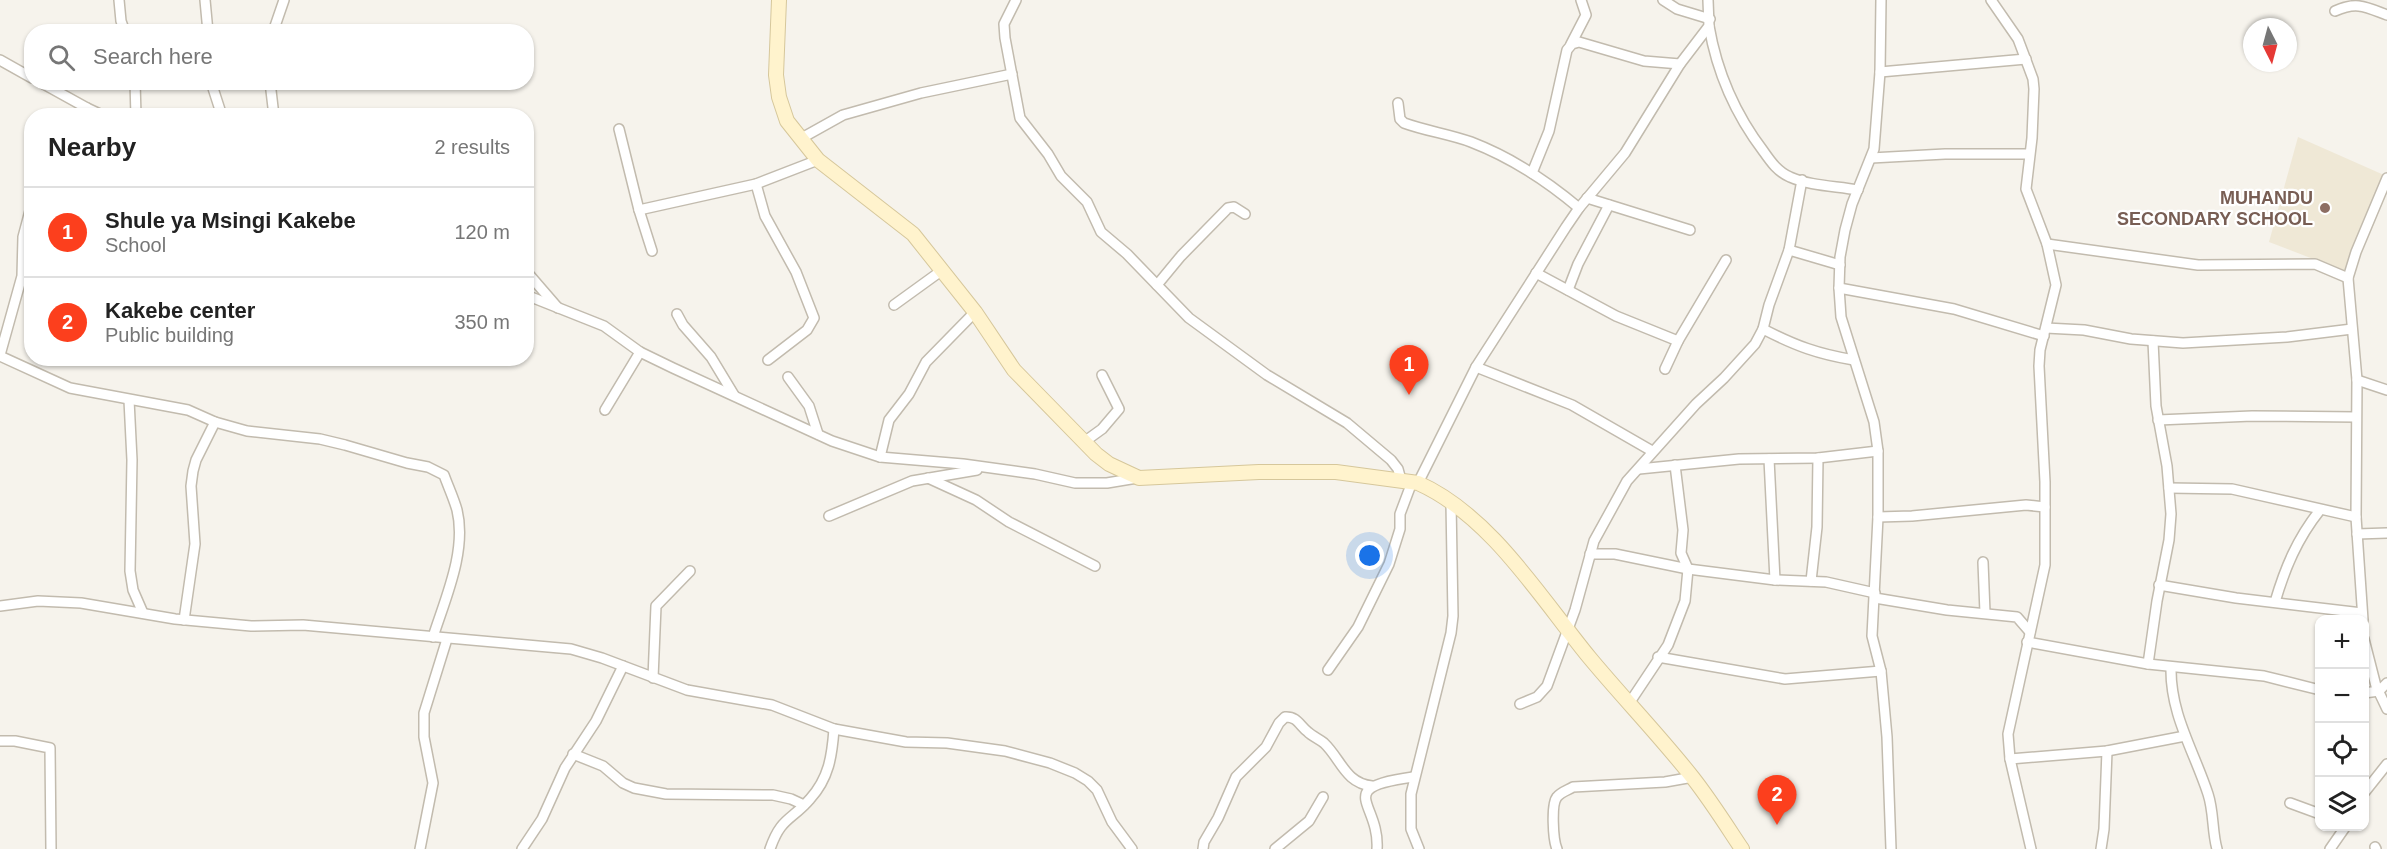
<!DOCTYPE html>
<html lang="en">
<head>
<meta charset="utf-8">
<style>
	:root { --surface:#fff; --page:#f6f6f6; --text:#222; --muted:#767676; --line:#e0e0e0; --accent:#fc3f1d }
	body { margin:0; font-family:Helvetica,sans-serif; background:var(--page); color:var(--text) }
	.controls { position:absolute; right:18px; bottom:18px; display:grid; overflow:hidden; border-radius:12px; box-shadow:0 2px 4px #0004 }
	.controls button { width:54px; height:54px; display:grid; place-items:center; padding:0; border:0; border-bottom:2px solid var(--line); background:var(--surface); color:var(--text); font:30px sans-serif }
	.compass { position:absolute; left:2243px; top:18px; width:54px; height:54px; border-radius:50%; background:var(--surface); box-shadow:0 2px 4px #0004; rotate:174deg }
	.you { position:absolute; left:1370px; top:556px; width:21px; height:21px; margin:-15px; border:4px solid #fff; border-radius:50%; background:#1a73e8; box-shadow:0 0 0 9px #1a73e833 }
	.badge { display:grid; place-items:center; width:39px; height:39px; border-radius:50%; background:var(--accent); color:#fff; font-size:20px; font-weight:700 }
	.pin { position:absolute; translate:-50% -50px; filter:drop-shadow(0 2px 3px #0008) }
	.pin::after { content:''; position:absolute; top:32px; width:21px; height:18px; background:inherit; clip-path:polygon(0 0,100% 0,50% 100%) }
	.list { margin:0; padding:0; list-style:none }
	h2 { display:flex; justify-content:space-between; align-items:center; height:78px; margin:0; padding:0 24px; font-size:26px }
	h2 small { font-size:20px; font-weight:400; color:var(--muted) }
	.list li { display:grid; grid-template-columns:39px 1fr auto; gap:18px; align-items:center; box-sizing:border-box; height:90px; padding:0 24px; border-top:2px solid var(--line) }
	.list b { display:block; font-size:22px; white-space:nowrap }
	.list p { margin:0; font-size:20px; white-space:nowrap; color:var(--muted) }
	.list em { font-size:20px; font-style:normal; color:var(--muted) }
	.icon { flex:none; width:33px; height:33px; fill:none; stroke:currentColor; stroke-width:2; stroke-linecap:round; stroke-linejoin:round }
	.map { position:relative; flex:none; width:2387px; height:849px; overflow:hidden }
	.search { position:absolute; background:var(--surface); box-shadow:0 2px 4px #0004; left:24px; top:24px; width:510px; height:66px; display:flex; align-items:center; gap:15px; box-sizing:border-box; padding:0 21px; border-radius:24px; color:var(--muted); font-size:22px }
	.panel { position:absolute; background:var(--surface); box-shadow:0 2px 4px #0004; left:24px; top:108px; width:510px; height:258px; border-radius:24px }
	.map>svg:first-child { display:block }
</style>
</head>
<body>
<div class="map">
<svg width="2387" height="849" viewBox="0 0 2387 849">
	<rect width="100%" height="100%" fill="#f6f3ec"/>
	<!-- education -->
	<polygon fill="#efe8d6" points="2298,137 2384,175 2347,272 2269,242"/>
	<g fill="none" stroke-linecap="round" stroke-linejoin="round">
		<defs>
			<g id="street">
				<polyline points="119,0 121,21 125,32"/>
				<polyline points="205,0 208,32"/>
				<polyline points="1016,0 1004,24 1005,38 1020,118 1048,154 1061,176 1087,202 1101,232 1127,254 1189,318 1267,375 1347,423 1391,460 1398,469 1401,480"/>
				<polyline points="1663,0 1677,9 1710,19"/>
				<polyline points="1881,0 1880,72 1874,149 1852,204 1845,230 1840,257 1839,288 1841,317 1874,422 1878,451 1878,517 1872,636 1881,671 1887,737 1891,849"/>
				<polyline points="1991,0 2018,39 2033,79 2034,89 2032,138 2026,189 2047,244 2056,285 2040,350 2039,366 2045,482 2045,565 2008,734 2010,759 2031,849"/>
				<path d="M2335,11C2357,1 2366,7 2387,15"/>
				<path d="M1709,26C1717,73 1735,114 1764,152C1771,162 1778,172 1790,177C1810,186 1837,186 1858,190"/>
				<polyline points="273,32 284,0"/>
				<polyline points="1571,44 1586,15 1581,0"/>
				<polyline points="0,60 32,78"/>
				<polyline points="1880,72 2026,59"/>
				<polyline points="40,82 87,108 104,116"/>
				<polyline points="135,82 136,116"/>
				<polyline points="211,82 222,116"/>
				<polyline points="270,82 274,116"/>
				<path d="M1398,103L1400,119L1404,123C1426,131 1449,134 1471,142C1510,157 1547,181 1579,208"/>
				<polyline points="75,116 87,108"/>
				<polyline points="619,129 639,210 652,251"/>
				<polyline points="800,139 843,115 921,93 1012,74"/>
				<polyline points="1871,158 1945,154 2029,154"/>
				<polyline points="1532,173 1549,131 1567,50 1572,44 1579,42 1644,61 1680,64"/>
				<polyline points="756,184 765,216 796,272 814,318 807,330 768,360"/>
				<polyline points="1587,198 1690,230"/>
				<polyline points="639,210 756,184 818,160"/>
				<polyline points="2047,244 2198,265 2315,264 2348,278"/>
				<polyline points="1789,250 1840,265"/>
				<polyline points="526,271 558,308"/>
				<polyline points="1536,273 1616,316 1678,341"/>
				<polyline points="1157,285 1181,256 1228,208 1234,207 1245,214"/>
				<polyline points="1839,288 1954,309 2044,336"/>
				<polyline points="1568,290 1578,264 1609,205"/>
				<polyline points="526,295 604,326 640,352 673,368 832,441 880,457 963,464 1035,474 1075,483 1107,483 1137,478"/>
				<polyline points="894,305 941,271"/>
				<polyline points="677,314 683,325 711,357 734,395"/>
				<polyline points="2046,328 2084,330 2131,339 2183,343 2287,337 2352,329"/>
				<path d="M1763,329C1796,346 1818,354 1854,360"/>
				<polyline points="0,355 22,276 23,237 31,207"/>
				<path d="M0,356L70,388L188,410L215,422L247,431L320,439L345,445L407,463L428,467L444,475C448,486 454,499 457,510C467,551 445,599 433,637"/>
				<polyline points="1476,367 1572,405 1652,451"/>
				<polyline points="1665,369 1678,341 1726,260"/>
				<polyline points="788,377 809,406 818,434"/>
				<polyline points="2357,380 2387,390"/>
				<polyline points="129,400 132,460 130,571 133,590 143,613"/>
				<polyline points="605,410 640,352"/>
				<polyline points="2158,420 2252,416 2356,417"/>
				<polyline points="1084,442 1102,429 1119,409 1102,375"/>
				<polyline points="880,457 889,420 909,394 926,362 975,312"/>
				<polyline points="1769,459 1775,580"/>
				<polyline points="1639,469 1739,459 1818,458 1878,451"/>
				<polyline points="928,478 976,500 1009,522 1095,566"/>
				<polyline points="1418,483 1476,367 1566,227 1579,208 1625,153 1680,64 1709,26 1708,0"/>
				<polyline points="2169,488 2232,489 2356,517"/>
				<polyline points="829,516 912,481 977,470"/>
				<polyline points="1878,517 1912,516 2026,505 2045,507"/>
				<polyline points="2357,534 2387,533"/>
				<polyline points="1590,554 1615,554 1688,569 1775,580 1826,582 1875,593"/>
				<polyline points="1983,562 1985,613"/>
				<polyline points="1811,581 1817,527 1818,458"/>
				<polyline points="2159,585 2236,598 2362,613"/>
				<polyline points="1875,598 1947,610 2017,617 2030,632"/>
				<path d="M2275,602C2285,568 2297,539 2320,510"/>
				<polyline points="0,606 38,601 81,603 175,619 251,626 303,625 571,649 602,658 687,690 772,705 834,729 906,742 947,743 1005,751 1050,763 1075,773 1088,781 1097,790 1112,822 1132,849"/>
				<polyline points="184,620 195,544 191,486 193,471 196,460 215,422"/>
				<polyline points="2363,620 2356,517 2357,380 2348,278 2356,252 2387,178"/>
				<polyline points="2364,639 2376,686 2387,709"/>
				<polyline points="2027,642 2148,664 2264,676 2320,690"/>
				<polyline points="1658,657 1785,679 1881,671"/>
				<polyline points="2148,664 2157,601 2169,540 2171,514 2167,466 2156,406 2153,341"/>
				<path d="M2171,667C2170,714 2194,751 2208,794C2214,812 2212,832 2217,849"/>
				<polyline points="1328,670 1358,627 1389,564 1400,529 1400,514 1412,482"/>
				<polyline points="653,678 656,606 690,571"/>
				<polyline points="2364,693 2379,691 2387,683"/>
				<polyline points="1630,702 1668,645 1685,601 1688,569 1681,553 1683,530 1675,465"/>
				<polyline points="1520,704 1537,697 1547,686 1575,610 1594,541 1627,481 1696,404 1724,378 1755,344 1763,329 1769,305 1789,250 1802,180"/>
				<polyline points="0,741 15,741 50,748 51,849"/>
				<polyline points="573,754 603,766 623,783 634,788 666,794 773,795 791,799 804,805"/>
				<polyline points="2010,759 2107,751 2185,736"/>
				<polyline points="2364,793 2387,764"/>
				<polyline points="2290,803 2320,814"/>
				<polyline points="2375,847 2376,849"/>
				<polyline points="420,849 433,783 424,737 424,713 447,639"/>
				<polyline points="522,849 542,819 565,768 596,721 623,666"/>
				<path d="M770,849C781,817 791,821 810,799C829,778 832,756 834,729"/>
				<path d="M1203,849L1204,842L1218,818L1236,777L1266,747L1279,723L1285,717C1297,716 1300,726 1308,732C1312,736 1319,739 1324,743C1341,759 1345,783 1372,786"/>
				<polyline points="1275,849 1309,821 1323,797"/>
				<path d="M1377,849C1380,802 1332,788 1413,777"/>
				<polyline points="1419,849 1411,829 1411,794 1451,633 1453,616 1451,503"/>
				<path d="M1557,849C1553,840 1551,804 1557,797C1561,792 1568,790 1573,787L1665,782L1693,777"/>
				<polyline points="2101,849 2104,829 2107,751"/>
				<polyline points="2330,849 2346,826"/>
			</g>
			<path id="secondary" d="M779,0L776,75L779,97L787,121L818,160L913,234L975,312L1014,370L1096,454L1109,464L1139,478L1259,472H1336L1418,483C1490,515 1540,597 1589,657C1623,698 1660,736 1693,778C1711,801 1726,825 1742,849"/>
		</defs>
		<!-- street casing -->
		<use href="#street" stroke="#c2bbae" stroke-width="12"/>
		<!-- secondary casing -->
		<use href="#secondary" stroke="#d6c79b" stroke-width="16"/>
		<!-- street -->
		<use href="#street" stroke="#fff" stroke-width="9"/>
		<!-- secondary -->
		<use href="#secondary" stroke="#fff3cd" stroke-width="14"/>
	</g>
	<!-- markers -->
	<circle fill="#8d6e63" stroke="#fff" stroke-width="2" cx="2325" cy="208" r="6"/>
	<g text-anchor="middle" stroke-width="4.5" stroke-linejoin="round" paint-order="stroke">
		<!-- education labels -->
		<g font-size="18" font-weight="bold" fill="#785e54" stroke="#fff" text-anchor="end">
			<text x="2313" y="204">MUHANDU<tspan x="2313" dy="21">SECONDARY SCHOOL</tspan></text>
		</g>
	</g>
</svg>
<div class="controls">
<button>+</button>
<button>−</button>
<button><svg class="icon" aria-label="locate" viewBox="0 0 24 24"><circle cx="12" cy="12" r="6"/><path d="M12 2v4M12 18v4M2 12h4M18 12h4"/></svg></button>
<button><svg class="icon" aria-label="layers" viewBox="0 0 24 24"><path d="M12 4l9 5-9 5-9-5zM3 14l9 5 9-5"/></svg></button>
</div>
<svg class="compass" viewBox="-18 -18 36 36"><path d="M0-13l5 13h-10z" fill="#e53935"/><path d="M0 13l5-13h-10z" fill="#767676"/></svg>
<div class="you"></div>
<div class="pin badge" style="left:1409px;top:395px">1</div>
<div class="pin badge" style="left:1777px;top:825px">2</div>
<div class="search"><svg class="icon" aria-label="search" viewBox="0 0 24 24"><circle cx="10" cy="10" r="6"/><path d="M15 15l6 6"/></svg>Search here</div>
<section class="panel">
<h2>Nearby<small>2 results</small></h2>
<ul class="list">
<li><span class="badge">1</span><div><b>Shule ya Msingi Kakebe</b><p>School</p></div><em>120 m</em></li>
<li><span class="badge">2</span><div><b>Kakebe center</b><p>Public building</p></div><em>350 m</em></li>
</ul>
</section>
</div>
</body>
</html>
